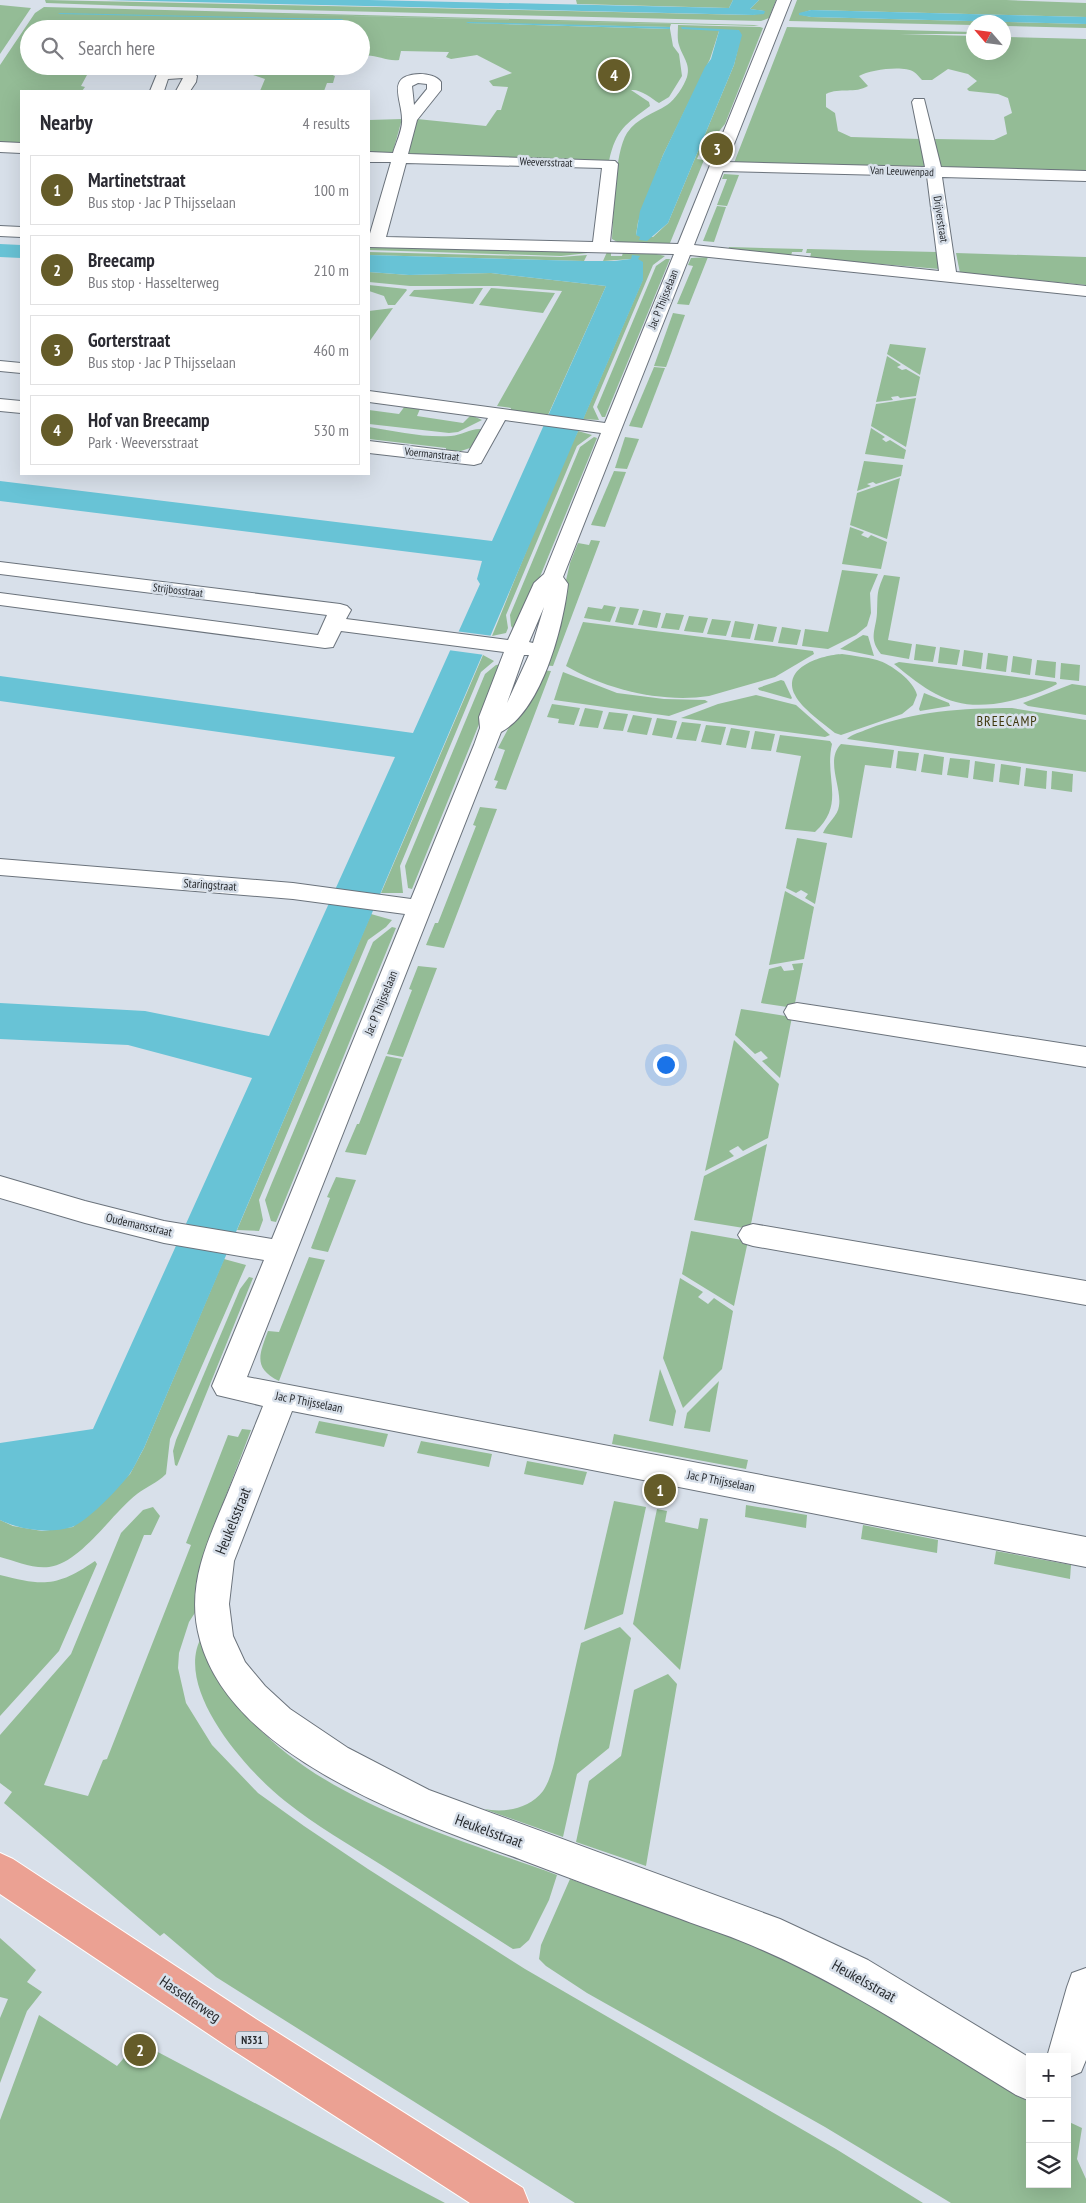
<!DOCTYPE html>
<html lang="en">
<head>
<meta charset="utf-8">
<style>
	:root { --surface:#fff; --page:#f7f7f7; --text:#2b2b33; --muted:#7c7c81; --line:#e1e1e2; --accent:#655c29 }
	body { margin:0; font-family:"PT Sans Narrow",sans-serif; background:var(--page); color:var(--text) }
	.controls { position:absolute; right:15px; bottom:15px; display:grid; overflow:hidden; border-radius:0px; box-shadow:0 5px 20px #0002 }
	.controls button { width:45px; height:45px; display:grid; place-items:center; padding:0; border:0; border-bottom:1px solid var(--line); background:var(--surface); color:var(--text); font:25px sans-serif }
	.compass { position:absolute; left:966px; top:15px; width:45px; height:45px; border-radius:50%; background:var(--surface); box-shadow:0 5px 20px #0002; rotate:298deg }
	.you { position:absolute; left:665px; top:1064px; width:18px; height:18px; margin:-12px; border:4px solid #fff; border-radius:50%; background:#1a73e8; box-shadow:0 0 0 8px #1a73e833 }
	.badge { display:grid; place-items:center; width:32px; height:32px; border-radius:50%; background:var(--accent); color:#fff; font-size:16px; font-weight:700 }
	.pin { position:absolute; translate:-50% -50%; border:2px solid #fff; box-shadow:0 1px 5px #0006 }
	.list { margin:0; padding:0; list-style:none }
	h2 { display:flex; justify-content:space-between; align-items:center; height:65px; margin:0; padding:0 20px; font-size:21px }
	h2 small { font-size:16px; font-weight:400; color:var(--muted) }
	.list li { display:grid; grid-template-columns:32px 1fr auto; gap:15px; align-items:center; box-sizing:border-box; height:70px; margin:0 10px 10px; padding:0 10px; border:1px solid var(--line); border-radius:0px }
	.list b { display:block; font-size:19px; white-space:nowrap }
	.list p { margin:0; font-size:16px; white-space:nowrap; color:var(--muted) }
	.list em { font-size:16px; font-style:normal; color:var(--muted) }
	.icon { flex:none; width:28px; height:28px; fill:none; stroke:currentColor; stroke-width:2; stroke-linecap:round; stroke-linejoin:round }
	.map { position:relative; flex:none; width:1086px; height:2203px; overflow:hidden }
	.search { position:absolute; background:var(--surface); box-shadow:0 5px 20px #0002; left:20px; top:20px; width:350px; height:55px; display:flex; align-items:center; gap:12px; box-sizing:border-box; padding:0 18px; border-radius:28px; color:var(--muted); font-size:19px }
	.panel { position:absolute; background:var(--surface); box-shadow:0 5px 20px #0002; left:20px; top:90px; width:350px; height:385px; border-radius:0px }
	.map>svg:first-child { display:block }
</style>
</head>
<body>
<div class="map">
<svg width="1086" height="2203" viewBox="0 0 1086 2203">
	<rect width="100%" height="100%" fill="#d8e0ea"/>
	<!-- green -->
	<g fill="#94bc96" fill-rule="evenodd">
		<polygon points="45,0 753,15 764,11 750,9 759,0 776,0 769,18 761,21 131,6 46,3"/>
		<polygon points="576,0 733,0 729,8 577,4"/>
		<polygon points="797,0 1006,0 1086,3 1086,17 811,10 799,14 811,17 1086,24 1086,28 1004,26 1004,22 974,22 973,25 789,21"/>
		<polygon points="0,5 31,8 0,54"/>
		<path d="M44,7L754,25L759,26L79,9L671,24L670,27L466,23L670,29L673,46L679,54L682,76L669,97L659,103C651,98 641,89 631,90L649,102L650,106C626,124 616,129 609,161L408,156L417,119L486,126L497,110H501L508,87L493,86L489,81L512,73L477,55L451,59L446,57L449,52L401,51L399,60C386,62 371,52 361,57V29H29V66H97L100,71L87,75L81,86L85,87L82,91H21V146L0,145V65L35,13Z"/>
		<path d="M678,25L760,27L763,28L725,124L711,141H705L697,159L704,160L670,243H619L612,239C614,213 614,154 627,133C637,118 653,114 667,105C675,100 684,86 687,77C691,64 682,56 679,45C677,39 678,31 678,25ZM717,30L741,35L734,65L668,223L653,237L636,235L638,222L663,155L710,59L719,31Z"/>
		<path d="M787,27L973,32V34H900L973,36L974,52H1004V37L1086,39V174L940,170L935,139L994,140L1007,134L1004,117L1012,113L1008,98L998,94L969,91L967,89L977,81L968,74L948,69L932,80H922C920,78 917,74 914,72C903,65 870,70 859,76L868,86C855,94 840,87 826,94V107L835,113L838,131L851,137L920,139L925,170L734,163Z"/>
		<polygon points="269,66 344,66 328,73 335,76 333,83 327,83 324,91 256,91 260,91 265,79 253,75"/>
		<polygon points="402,119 392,155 369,155 369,120"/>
		<polygon points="724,174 739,175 727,206 717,205 727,179 722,179"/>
		<polygon points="717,206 726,207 714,242 703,241"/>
		<polygon points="369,245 589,251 588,253 561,256 369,250"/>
		<polygon points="729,247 803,249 802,252 792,252 791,256 728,250"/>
		<polygon points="807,249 937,252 939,269 810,258 811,253 806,253"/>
		<polygon points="369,252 561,257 587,255 584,261 369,255"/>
		<polygon points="607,252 611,252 611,256 622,256 623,252 652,253 665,256 653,265 593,407 599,420 583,419 643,279 631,259 603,261"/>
		<polygon points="956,253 1086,257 1086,285 960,273"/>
		<polygon points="708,257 689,305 677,304 693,266 688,265 691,258"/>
		<polygon points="666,259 670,259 605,417 602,417 597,407 656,266"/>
		<polygon points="369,272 409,275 491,273 606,286 548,415 510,412 511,408 497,406 562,291 498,286 410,286 369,282"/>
		<polygon points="369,285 406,289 407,290 395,305 388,305 384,296 369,291"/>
		<polygon points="481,288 483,288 473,304 409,296 414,290"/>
		<polygon points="491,288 555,293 543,313 479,305"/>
		<polygon points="393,308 369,342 369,311"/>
		<polygon points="673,313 685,315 666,367 654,366"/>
		<polygon points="890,344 926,348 920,375 887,354"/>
		<polygon points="887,356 901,365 897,367 902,370 906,369 920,377 916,396 900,398 898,396 891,397 893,400 876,402"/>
		<polygon points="654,367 665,368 642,428 629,426"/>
		<polygon points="916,398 906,447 871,426 876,404"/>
		<polygon points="405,406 420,409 417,416 463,423 471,415 482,420 458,432 449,433 369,424 369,410 399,414"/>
		<path d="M369,427C395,431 424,438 451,436C462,435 471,428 482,429L470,448L455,453L446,451V448L369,439Z"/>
		<polygon points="871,428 885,437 882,439 886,442 890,440 906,450 904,459 865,454"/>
		<polygon points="578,431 592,435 577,446 506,615 508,628 506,633 492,636 557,475"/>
		<polygon points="594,437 597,438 530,601 514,630 511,626 510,615 580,447"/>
		<polygon points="625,437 639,439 627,469 615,468"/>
		<polygon points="864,461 903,465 901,476 876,484 873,482 867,484 871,486 857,491"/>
		<polygon points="614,471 626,472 605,527 591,525"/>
		<polygon points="900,478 887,539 850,525 857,493"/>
		<polygon points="850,527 864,532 861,535 868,538 871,535 887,542 881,569 842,564"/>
		<polygon points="591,540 600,541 553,666 541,665 563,593 570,563 578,543 589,545"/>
		<polygon points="842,570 878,574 870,593 871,613 867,626 856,635 828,649 802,646 805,629 828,632"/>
		<path d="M884,575L900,577L888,640L912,644L909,659L881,654C868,638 876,630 877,613C878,593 876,594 884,575Z"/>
		<polygon points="604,605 616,607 610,622 584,618 588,607 602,609"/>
		<polygon points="620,607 639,609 633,625 615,622"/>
		<polygon points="643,610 661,613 657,628 638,625"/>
		<polygon points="666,613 684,615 679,630 661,628"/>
		<polygon points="689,616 708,618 703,633 684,631"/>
		<polygon points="712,619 731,621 726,636 707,634"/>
		<polygon points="735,621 754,624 750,639 731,637"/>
		<path d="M583,622L813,651L814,654L775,677L709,696C662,703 607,690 566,666Z"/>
		<polygon points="758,624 777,627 773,642 754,640"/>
		<polygon points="782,627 801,630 797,645 778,643"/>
		<polygon points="863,635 868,636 874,656 840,649"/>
		<polygon points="916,644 936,647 933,662 914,660"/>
		<polygon points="940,647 960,650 957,665 938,663"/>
		<polygon points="964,650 983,653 981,669 962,666"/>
		<polygon points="988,653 1008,656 1006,672 986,669"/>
		<path d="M842,654C854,656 866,657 877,660C891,664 914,681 917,695L913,705L902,714L841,735L835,733C824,724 801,708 795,695C781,667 822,655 842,654Z"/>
		<polygon points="483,655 494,661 481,672 400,866 403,893 381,893"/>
		<polygon points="1013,656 1032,659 1030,675 1011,672"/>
		<polygon points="1037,660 1056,662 1055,678 1035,675"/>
		<path d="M899,662L1056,682L1057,684C1043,692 1026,697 1010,701C957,713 933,696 894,664Z"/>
		<polygon points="1061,663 1080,665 1079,681 1060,679"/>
		<polygon points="502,664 488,702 412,889 408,888 405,866 485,674 496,665"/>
		<polygon points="539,670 551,671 506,790 495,788 498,781 494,780 505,750 498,748"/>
		<polygon points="563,672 617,693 664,699 705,700 708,702 669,716 554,700"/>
		<polygon points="781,680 784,681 792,698 791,699 759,690 758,688"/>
		<polygon points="1072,684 1086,686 1086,715 1028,706 1023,703"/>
		<polygon points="924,693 949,703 950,706 920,711 919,709"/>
		<polygon points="756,695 796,705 830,735 825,737 681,718 718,704"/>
		<polygon points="552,704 580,708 574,725 558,723 559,719 547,717"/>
		<polygon points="585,708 603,711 598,728 579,726"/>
		<path d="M1012,708L1086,720V772L847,739C852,734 861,732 868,729C914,711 963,708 1012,708Z"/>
		<polygon points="609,712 628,714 623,731 603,729"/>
		<polygon points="633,715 652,718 647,735 627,732"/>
		<polygon points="657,718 677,721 672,738 652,735"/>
		<polygon points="682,722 701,724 696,741 676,739"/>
		<polygon points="706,725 726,727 721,745 701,742"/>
		<polygon points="731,728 750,731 746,748 726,745"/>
		<polygon points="755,731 775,734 771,751 751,749"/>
		<path d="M780,735L830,741L832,744C824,779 846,804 815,832L785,829L801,756L776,752Z"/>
		<path d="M841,744L894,750L891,768L865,765L852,838L823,833C827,823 838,816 839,806C842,787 825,760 841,744Z"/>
		<polygon points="898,751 919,753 916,771 896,768"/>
		<polygon points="924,754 944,757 942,775 921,772"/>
		<polygon points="950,758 970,760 968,778 947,775"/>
		<polygon points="975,761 995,764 993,782 973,779"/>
		<polygon points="1001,764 1021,767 1019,785 999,782"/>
		<polygon points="1026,768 1047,771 1046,789 1024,786"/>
		<polygon points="1052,771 1073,774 1072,792 1051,789"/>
		<polygon points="480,807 497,809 444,948 426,945 435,923 438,923 476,826 473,825"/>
		<polygon points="797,838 827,843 815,904 805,898 808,894 801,890 796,893 786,888"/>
		<polygon points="785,891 814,907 804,959 769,965"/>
		<polygon points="371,914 392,920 386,927 368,940 259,1200 263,1220 259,1231 237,1230"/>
		<polygon points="392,927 396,928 276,1222 271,1221 265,1200 271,1185 373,942"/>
		<polygon points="803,963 794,1008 761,1003 769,969 781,966 784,971 794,970 792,964"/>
		<polygon points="418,966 437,968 403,1057 387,1054 412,990 409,989"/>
		<polygon points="741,1009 792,1017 780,1078 762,1061 768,1058 761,1051 755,1054 735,1035"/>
		<polygon points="734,1040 779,1084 768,1138 743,1151 738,1146 729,1151 734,1156 705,1171"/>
		<polygon points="386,1056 402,1059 366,1155 345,1152 357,1124 359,1124"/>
		<polygon points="767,1144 750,1229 694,1220 704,1176"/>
		<polygon points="336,1177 356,1180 328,1252 313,1249 311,1248 330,1198 327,1197"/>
		<polygon points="691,1231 748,1241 734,1306 682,1274"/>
		<path d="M309,1257L325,1260L279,1381C252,1368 260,1353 268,1331L279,1332Z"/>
		<path d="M224,1259L246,1265L170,1439L166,1474C157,1483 146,1487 137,1494C112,1513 81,1563 49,1567C33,1569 15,1561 0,1557V1520L13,1526L42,1531L73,1527L130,1474L144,1448Z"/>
		<polygon points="249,1277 253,1278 177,1466 175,1465 173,1451 176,1440 240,1289"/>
		<polygon points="680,1278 703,1292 698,1297 708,1304 714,1298 733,1311 722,1369 683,1408 663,1358"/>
		<polygon points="660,1369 676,1411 673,1426 649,1421"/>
		<polygon points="719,1381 710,1432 684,1428 687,1413"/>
		<polygon points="319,1421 388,1434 384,1447 315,1433"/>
		<polygon points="242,1429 251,1430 207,1545 198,1608 189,1622 179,1653 178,1668 186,1703 212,1745 258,1793 304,1826 368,1869 525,1969 836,2149 923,2203 575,2203 216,1977 164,1933 160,1936 4,1803 12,1792 0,1783 0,1735 71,1654 121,1533 143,1510 153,1507 160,1516 151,1535 144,1535 44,1785 88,1796 103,1760 107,1759 191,1545 186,1543 228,1435 238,1437"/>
		<polygon points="614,1434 748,1460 746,1469 612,1444"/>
		<polygon points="421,1441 492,1454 489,1467 417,1453"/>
		<polygon points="527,1461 587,1472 583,1485 524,1474"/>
		<polygon points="614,1501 646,1507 623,1614 584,1630"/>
		<polygon points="746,1505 807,1515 806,1528 745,1517"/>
		<polygon points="657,1509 667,1511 665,1522 698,1529 700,1518 708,1519 680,1670 633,1624"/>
		<polygon points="863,1525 938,1540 937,1553 861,1539"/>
		<polygon points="996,1551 1071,1565 1070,1579 994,1564"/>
		<path d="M95,1561L97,1564L59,1651L0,1716V1575C43,1586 57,1587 95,1561Z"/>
		<path d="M620,1627L631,1638L609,1748L577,1774L563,1837L484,1809C505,1813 529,1809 543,1791C554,1774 556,1751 561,1732C568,1703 574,1673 581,1643Z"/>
		<path d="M202,1636C211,1653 220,1670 229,1686C234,1695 238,1705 244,1712C316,1800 454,1837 557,1875L549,1900L529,1940L520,1948L513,1949L505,1944C464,1918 424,1892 383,1866C350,1845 316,1826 285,1801C247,1771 172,1688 202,1636Z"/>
		<polygon points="668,1674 677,1684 646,1866 576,1842 589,1781 621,1756 634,1690"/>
		<polygon points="570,1879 750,1944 822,1977 880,2010 1030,2103 1030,2184 1067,2184 1067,2121 1082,2128 1077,2159 1086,2179 1086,2203 951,2203 825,2127 587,1993 546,1966 539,1959 541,1945"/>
		<polygon points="0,1938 36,1970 27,1982 42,1992 27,2011 0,2083 0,2018 8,1999 0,1997"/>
		<polygon points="39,2015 117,2066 129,2052 145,2062 154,2050 445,2203 0,2203 0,2120"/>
	</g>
	<!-- water -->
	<g fill="#68c3d6">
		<polygon points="106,0 369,0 729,8 733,0 759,0 750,9 765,11 764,14 753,15"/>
		<polygon points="811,10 1086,17 1086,24 811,17 799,15 799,13"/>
		<polygon points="60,13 342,19 343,20 58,14"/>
		<polygon points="468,22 670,27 670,29 466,23"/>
		<polygon points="681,27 739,30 742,35 734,65 668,223 647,241 639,240 640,237 636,235 640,211 663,155 705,67 711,59 719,31 682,29"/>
		<polygon points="0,244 21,245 21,258 0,257"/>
		<path d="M369,255L584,261H614L631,259L632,255L640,256L638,259L643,262V280C476,669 310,1058 144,1448C139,1456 135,1467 129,1475C118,1489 88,1521 72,1527C49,1534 21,1530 0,1520V1443L93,1429L252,1078L128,1045L0,1039V1003L145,1011L269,1036L395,757L0,701V676L413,733L480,584L477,579L482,561L0,501V481L492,541L606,286L491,273L409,275L369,272Z"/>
	</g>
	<!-- pier -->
	<polygon fill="#d8e0ea" points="455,631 493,636 485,655 448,650"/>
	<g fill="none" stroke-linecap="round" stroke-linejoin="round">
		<defs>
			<g id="street">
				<path d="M777,0H791L727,162L925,167L912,102L914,99H924L941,167L1086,171V181L942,177L956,272L1086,286V296L690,255L563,577L568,584C563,627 542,710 501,732L247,1377L1086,1537V1567L292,1411L234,1561L229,1604L233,1636L245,1662L265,1686L290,1709L348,1748L429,1790L780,1919L868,1960L1030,2058V2101L1016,2095C932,2044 850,1988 760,1949C734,1937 707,1929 681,1919C628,1900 575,1880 522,1860C419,1822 232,1759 200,1640C185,1587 207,1543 227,1495C239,1465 251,1436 263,1406L217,1395L212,1386L264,1260L164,1243L85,1223L0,1198V1176L85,1201L164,1221L272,1239L405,914L293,899L0,875V859L293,883L411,899L474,745L480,728L479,717L504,652L341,631L333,647L325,648L0,605V593L318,635L327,615L0,574V562L340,604L347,606L351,610L346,619L508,640L534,583L544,574L601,433L505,420L481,463L474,465L369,453V441L468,453L488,418L369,402V391L605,423L674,254L369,247V237L391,162H369V152L393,153C396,143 403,129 402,119C402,99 385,75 420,74C427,74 437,76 441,82V90L417,120L408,154L615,161L618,164L610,242L678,244ZM418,83L427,84V89L414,105L412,86ZM406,163L602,168L593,242L386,237ZM723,171L927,176L939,271L694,245ZM544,607L533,643L529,642ZM524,655H529L507,703Z"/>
				<polygon points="180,69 192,71 197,76 196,82 190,91 176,91 183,78 168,79 164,91 150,91 157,74"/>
				<polygon points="0,142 21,143 21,153 0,152"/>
				<polygon points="0,226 21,227 21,237 0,236"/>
				<polygon points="0,361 21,363 21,373 0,371"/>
				<polygon points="0,399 21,401 21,413 0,411"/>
				<polygon points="797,1003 1086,1047 1086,1067 788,1019 784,1012 788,1005"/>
				<polygon points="753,1224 1086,1281 1086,1305 753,1246 743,1243 738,1235 743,1227"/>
				<polygon points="1086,1968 1086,2060 1081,2072 1067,2078 1067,2057 1047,2057 1067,1987 1072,1973"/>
			</g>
			<polygon id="primary" points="0,1853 13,1859 256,2019 523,2188 529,2203 470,2203 228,2047 0,1894"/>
		</defs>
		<!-- street casing -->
		<use href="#street" stroke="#6b737c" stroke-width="2"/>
		<!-- primary casing -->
		<use href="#primary" stroke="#fff" stroke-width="2"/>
		<!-- street -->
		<use href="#street" fill="#fff" fill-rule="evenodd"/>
		<!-- primary -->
		<use href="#primary" fill="#eba193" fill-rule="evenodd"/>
	</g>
	<g text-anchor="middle" stroke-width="5" stroke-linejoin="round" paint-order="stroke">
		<!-- far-street labels -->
		<g font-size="11" fill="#272a2e" stroke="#d8e0ea">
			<text transform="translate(546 162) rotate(2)" y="4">Weeversstraat</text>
			<text transform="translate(902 171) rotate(2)" y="4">Van Leeuwenpad</text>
			<text transform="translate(941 219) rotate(81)" y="4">Drijverstraat</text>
			<text transform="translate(663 299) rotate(-68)" y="4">Jac P Thijsselaan</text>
			<text transform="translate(432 454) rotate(6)" y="4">Voermanstraat</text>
			<text transform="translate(178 590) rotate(7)" y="4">Strijbosstraat</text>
		</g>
		<!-- shield labels -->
		<rect fill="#d8e0ea" stroke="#5c6166" stroke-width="1" x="236" y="2031.5" width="32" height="17" rx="4"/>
		<g font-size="11" font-weight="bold" fill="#272a2e">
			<text x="252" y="2044">N331</text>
		</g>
		<!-- street labels -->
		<g font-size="12" fill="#272a2e" stroke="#d8e0ea">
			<text transform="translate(210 885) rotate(4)" y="4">Staringstraat</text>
			<text transform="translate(381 1003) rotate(-68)" y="4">Jac P Thijsselaan</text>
			<text transform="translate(139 1225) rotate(13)" y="4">Oudemansstraat</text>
			<text transform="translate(309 1402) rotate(11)" y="4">Jac P Thijsselaan</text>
			<text transform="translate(721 1481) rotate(11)" y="4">Jac P Thijsselaan</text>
		</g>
		<!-- neighbourhood labels -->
		<g font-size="14" letter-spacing="1" fill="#40390f" stroke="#d8e0ea">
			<text x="1007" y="726">BREECAMP</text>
		</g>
		<!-- near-street labels -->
		<g font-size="15" fill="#272a2e" stroke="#d8e0ea">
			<text transform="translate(233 1521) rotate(-68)" y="5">Heukelsstraat</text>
			<text transform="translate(489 1831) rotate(20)" y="5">Heukelsstraat</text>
			<text transform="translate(864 1981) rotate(29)" y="5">Heukelsstraat</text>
			<text transform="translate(190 1999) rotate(34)" y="5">Hasselterweg</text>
		</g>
	</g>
</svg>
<div class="controls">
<button>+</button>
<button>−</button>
<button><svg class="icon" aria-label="layers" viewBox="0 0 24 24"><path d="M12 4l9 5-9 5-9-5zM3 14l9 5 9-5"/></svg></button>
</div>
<svg class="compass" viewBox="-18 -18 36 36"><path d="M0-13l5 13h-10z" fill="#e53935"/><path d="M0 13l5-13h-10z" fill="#7c7c81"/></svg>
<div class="you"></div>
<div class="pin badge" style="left:660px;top:1490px">1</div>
<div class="pin badge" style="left:140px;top:2050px">2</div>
<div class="pin badge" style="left:717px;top:149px">3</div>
<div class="pin badge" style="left:614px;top:75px">4</div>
<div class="search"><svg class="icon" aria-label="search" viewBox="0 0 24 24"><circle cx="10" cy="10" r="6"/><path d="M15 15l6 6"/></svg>Search here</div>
<section class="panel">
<h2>Nearby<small>4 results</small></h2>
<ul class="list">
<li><span class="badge">1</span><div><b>Martinetstraat</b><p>Bus stop · Jac P Thijsselaan</p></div><em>100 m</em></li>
<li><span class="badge">2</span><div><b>Breecamp</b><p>Bus stop · Hasselterweg</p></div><em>210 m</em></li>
<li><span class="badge">3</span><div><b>Gorterstraat</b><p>Bus stop · Jac P Thijsselaan</p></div><em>460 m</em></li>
<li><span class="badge">4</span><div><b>Hof van Breecamp</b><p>Park · Weeversstraat</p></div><em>530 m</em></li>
</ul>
</section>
</div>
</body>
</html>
